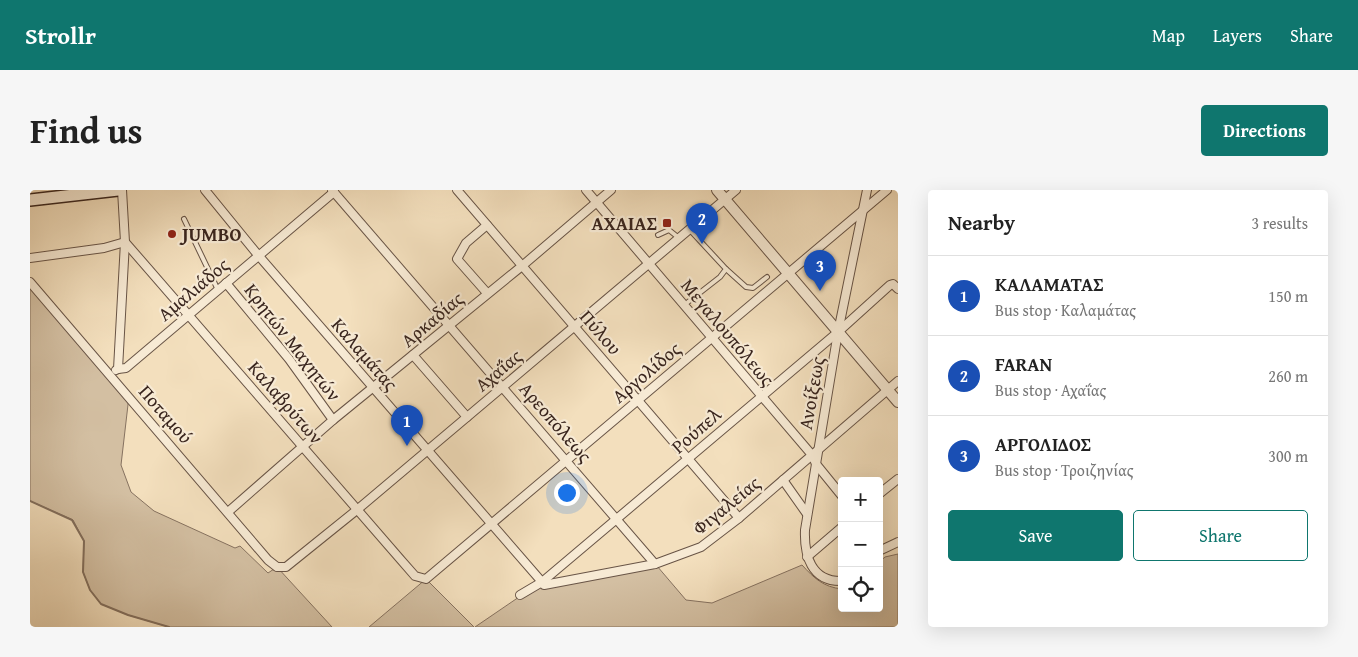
<!DOCTYPE html>
<html lang="en">
<head>
<meta charset="utf-8">
<style>
	:root { --surface:#fff; --page:#f6f6f6; --text:#222; --muted:#767676; --line:#e0e0e0; --accent:#0f766e }
	body { margin:0; font-family:"Gentium Book Plus",serif; background:var(--page); color:var(--text) }
	.controls { position:absolute; right:15px; bottom:15px; display:grid; overflow:hidden; border-radius:5px; box-shadow:0 5px 20px #0002 }
	.controls button { width:45px; height:45px; display:grid; place-items:center; padding:0; border:0; border-bottom:1px solid var(--line); background:var(--surface); color:var(--text); font:25px sans-serif }
	.you { position:absolute; left:536px; top:302px; width:18px; height:18px; margin:-12px; border:4px solid #fff; border-radius:50%; background:#1a73e8; box-shadow:0 0 0 8px #1a73e833 }
	.badge { display:grid; place-items:center; width:32px; height:32px; border-radius:50%; background:var(--accent); color:#fff; font-size:16px; font-weight:700 }
	.pin { position:absolute; translate:-50% -41px; filter:drop-shadow(0 1px 2px #0008) }
	.pin::after { content:''; position:absolute; top:26px; width:18px; height:15px; background:inherit; clip-path:polygon(0 0,100% 0,50% 100%) }
	.list { margin:0; padding:0; list-style:none }
	h2 { display:flex; justify-content:space-between; align-items:center; height:65px; margin:0; padding:0 20px; font-size:21px }
	h2 small { font-size:16px; font-weight:400; color:var(--muted) }
	.list li { display:grid; grid-template-columns:32px 1fr auto; gap:15px; align-items:center; box-sizing:border-box; height:80px; padding:0 20px; border-top:1px solid var(--line) }
	.list b { display:block; font-size:19px; white-space:nowrap }
	.list p { margin:0; font-size:16px; white-space:nowrap; color:var(--muted) }
	.list em { font-size:16px; font-style:normal; color:var(--muted) }
	.actions { display:flex; gap:10px; padding:15px 20px }
	.actions a { flex:1; padding:11px 0; border:1px solid var(--accent); border-radius:5px; text-align:center; font-size:18px; color:var(--accent) }
	.actions .main { background:var(--accent); color:#fff }
	.icon { flex:none; width:28px; height:28px; fill:none; stroke:currentColor; stroke-width:2; stroke-linecap:round; stroke-linejoin:round }
	.map { position:relative; flex:none; width:868px; height:437px; overflow:hidden; border-radius:5px }
	header { display:flex; align-items:center; gap:30px; box-sizing:border-box; height:70px; padding:0 25px; background:var(--accent); color:#fff }
	header strong { font-size:24px }
	nav { display:flex; gap:28px; margin-inline-start:auto; font-size:18px }
	.intro { display:flex; align-items:center; justify-content:space-between; box-sizing:border-box; height:120px; padding:0 30px }
	h1 { margin:0; font-size:35px }
	.button { padding:12px 22px; border-radius:5px; background:var(--accent); color:#fff; font-size:18px; font-weight:700 }
	main { display:flex; gap:30px; padding:0 30px }
	aside { flex:1; background:var(--surface); border-radius:5px; box-shadow:0 5px 20px #0002 }
	.map>svg:first-child { display:block }
</style>
</head>
<body>
<header>
<strong>Strollr</strong>
<nav><a>Map</a><a>Layers</a><a>Share</a></nav>
</header>
<div class="intro"><h1>Find us</h1><a class="button">Directions</a></div>
<main>
<div class="map">
<svg width="868" height="437" viewBox="0 0 868 437">
	<rect width="100%" height="100%" fill="#f3dfbd"/>
	<filter id="stains"><feTurbulence type="fractalNoise" baseFrequency=".004" numOctaves="4"/><feColorMatrix values="0 0 0 0 .2 0 0 0 0 .09 0 0 0 0 .02 0 0 0 .5 -.17"/></filter>
	<radialGradient id="worn" r=".72"><stop offset=".6" stop-color="#630" stop-opacity="0"/><stop offset="1" stop-color="#630" stop-opacity=".3"/></radialGradient>
	<!-- green -->
	<g fill="#d3bfa2" stroke="#867260">
		<polygon points="0,92 99,206 91,275 101,302 124,321 205,358 210,356 238,383 247,377 302,437 139,437 98,425 71,414 60,400 53,382 54,351 43,330 0,311"/>
		<path d="M868,364V437H445L511,392L627,376L656,410L682,413L772,375C784,388 793,397 812,399V418H849V372L855,367Z"/>
		<polygon points="396,389 444,437 339,437"/>
	</g>
	<g fill="none" stroke-linecap="round" stroke-linejoin="round">
		<!-- stream -->
		<polyline stroke="#836f5d" stroke-width="2" points="0,311 42,330 54,351 53,382 60,400 71,414 98,425 139,437"/>
		<defs>
			<g id="service">
				<polyline points="154,29 188,100"/>
				<polyline points="628,45 639,40 649,48"/>
				<polyline points="696,79 716,97 723,98 737,87"/>
				<polyline points="658,112 690,87 696,79 659,39"/>
			</g>
			<g id="minor">
				<polyline points="175,0 228,65 512,392"/>
				<polyline points="302,0 625,374"/>
				<polyline points="427,0 709,328"/>
				<polyline points="556,0 782,265 786,274 812,306"/>
				<polyline points="0,68 74,58 95,52 371,370 385,386 396,389 857,0"/>
				<polyline points="0,92 238,370 247,377 256,377 328,319 706,0"/>
				<polyline points="196,93 259,169 303,230"/>
				<polyline points="457,103 427,69 436,53 457,35"/>
				<polyline points="383,165 437,227"/>
				<polyline points="88,179 96,178 304,2"/>
				<polyline points="86,180 88,179 95,52 92,0"/>
				<polyline points="753,290 777,324"/>
				<polyline points="849,304 868,289"/>
				<polyline points="198,322 303,230 492,76 581,0"/>
				<polyline points="849,361 868,352"/>
				<polyline points="777,367 812,337"/>
				<path d="M812,391C781,392 774,365 775,340L808,142L837,0"/>
				<polyline points="512,392 514,395 625,374 671,357 709,328 868,191"/>
				<polyline points="490,405 512,392 808,142 860,95 863,94 868,99"/>
			</g>
			<polyline id="tertiary" points="687,0 868,212"/>
			<polyline id="secondary" points="0,10 88,0"/>
		</defs>
		<!-- service casing -->
		<use href="#service" stroke="#685446" stroke-width="6"/>
		<!-- minor casing -->
		<use href="#minor" stroke="#685446" stroke-width="10"/>
		<!-- tertiary casing -->
		<use href="#tertiary" stroke="#685446" stroke-width="12"/>
		<!-- secondary casing -->
		<use href="#secondary" stroke="#39251e" stroke-width="14"/>
		<!-- service -->
		<use href="#service" stroke="#f7ead4" stroke-width="4"/>
		<!-- minor -->
		<use href="#minor" stroke="#f7ead4" stroke-width="8"/>
		<!-- tertiary -->
		<use href="#tertiary" stroke="#f7ead4" stroke-width="10"/>
		<!-- secondary -->
		<use href="#secondary" stroke="#f7ead4" stroke-width="11"/>
	</g>
	<!-- markers -->
	<g fill="#8f2418" stroke="#f7ead4" stroke-width="2">
		<rect x="632" y="28" width="10" height="10" rx="2.5"/>
		<circle cx="142" cy="44" r="5"/>
	</g>
	<g text-anchor="middle" stroke-width="4.5" stroke-linejoin="round" paint-order="stroke">
		<!-- poi labels -->
		<g font-size="19" font-weight="bold" fill="#39251e" stroke="#f7ead4" text-anchor="end">
			<text x="627" y="40">AXAΙΑΣ</text>
			<text x="152" y="51" text-anchor="start">JUMBO</text>
		</g>
		<!-- street labels -->
		<g font-size="19" fill="#39251e" stroke="#f7ead4">
			<text transform="translate(163 99) rotate(-40)" y="7">Αμαλιάδος</text>
			<text transform="translate(402 129) rotate(-40)" y="7">Αρκαδίας</text>
			<text transform="translate(571 142) rotate(49)" y="7">Πύλου</text>
			<text transform="translate(698 142) rotate(50)" y="7">Μεγαλουπόλεως</text>
			<text transform="translate(263 152) rotate(52)" y="7">Κρητών Μαχητών</text>
			<text transform="translate(335 164) rotate(49)" y="7">Καλαμάτας</text>
			<text transform="translate(468 180) rotate(-40)" y="7">Αχαΐας</text>
			<text transform="translate(616 182) rotate(-40)" y="7">Αργολίδος</text>
			<text transform="translate(781 203) rotate(-80)" y="7">Ανοίξεως</text>
			<text transform="translate(256 212) rotate(49)" y="7">Καλαβρύτων</text>
			<text transform="translate(136 224) rotate(49)" y="7">Ποταμού</text>
			<text transform="translate(526 232) rotate(49)" y="7">Αρεοπόλεως</text>
			<text transform="translate(666 240) rotate(-41)" y="7">Ρούπελ</text>
			<text transform="translate(696 315) rotate(-39)" y="7">Φιγαλείας</text>
		</g>
	</g>
	<rect width="100%" height="100%" filter="url(#stains)"/>
	<rect width="100%" height="100%" fill="url(#worn)"/>
</svg>
<div class="controls">
<button>+</button>
<button>−</button>
<button><svg class="icon" aria-label="locate" viewBox="0 0 24 24"><circle cx="12" cy="12" r="6"/><path d="M12 2v4M12 18v4M2 12h4M18 12h4"/></svg></button>
</div>
<div class="you"></div>
<div class="pin badge" style="left:377px;top:256px;background:#1a4fb4">1</div>
<div class="pin badge" style="left:672px;top:54px;background:#1a4fb4">2</div>
<div class="pin badge" style="left:790px;top:101px;background:#1a4fb4">3</div>
</div>
<aside>
<h2>Nearby<small>3 results</small></h2>
<ul class="list">
<li><span class="badge" style="background:#1a4fb4">1</span><div><b>ΚΑΛΑΜΑΤΑΣ</b><p>Bus stop · Καλαμάτας</p></div><em>150 m</em></li>
<li><span class="badge" style="background:#1a4fb4">2</span><div><b>FARAN</b><p>Bus stop · Αχαΐας</p></div><em>260 m</em></li>
<li><span class="badge" style="background:#1a4fb4">3</span><div><b>ΑΡΓΟΛΙΔΟΣ</b><p>Bus stop · Τροιζηνίας</p></div><em>300 m</em></li>
</ul>
<div class="actions"><a class="main">Save</a><a>Share</a></div>
</aside>
</main>
</body>
</html>
